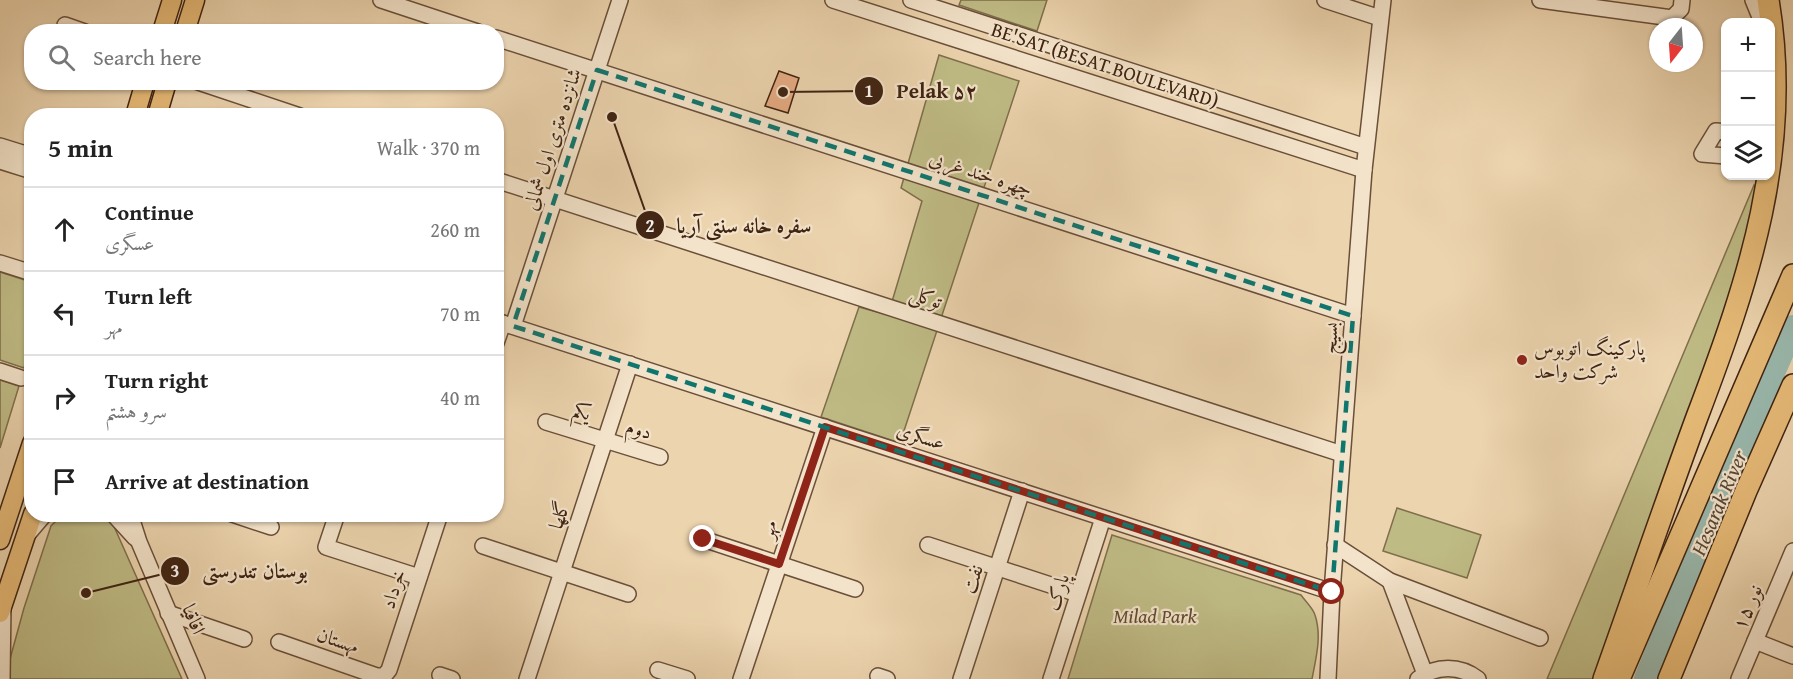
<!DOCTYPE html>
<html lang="en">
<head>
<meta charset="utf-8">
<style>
	:root { --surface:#fff; --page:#f2f2f2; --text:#222; --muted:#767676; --line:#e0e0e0 }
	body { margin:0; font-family:"Gentium Book Plus",Amiri,serif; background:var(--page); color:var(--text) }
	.controls { position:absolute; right:18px; top:18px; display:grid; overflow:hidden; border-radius:12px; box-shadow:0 2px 4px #0004 }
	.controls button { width:54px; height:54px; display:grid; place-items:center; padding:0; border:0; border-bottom:2px solid var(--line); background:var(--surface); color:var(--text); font:30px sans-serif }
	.compass { position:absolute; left:1649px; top:18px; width:54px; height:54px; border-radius:50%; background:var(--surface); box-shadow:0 2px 4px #0004; rotate:197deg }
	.stop { position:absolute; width:18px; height:18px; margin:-14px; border:4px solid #8f2418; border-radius:50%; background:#fff }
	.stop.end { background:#8f2418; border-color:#fff; box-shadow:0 2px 6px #0008 }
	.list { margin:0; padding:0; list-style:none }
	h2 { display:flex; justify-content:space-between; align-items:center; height:78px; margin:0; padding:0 24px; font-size:26px }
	h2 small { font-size:20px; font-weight:400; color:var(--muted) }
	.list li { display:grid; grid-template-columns:39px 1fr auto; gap:18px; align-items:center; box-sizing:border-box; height:84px; padding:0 24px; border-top:2px solid var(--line) }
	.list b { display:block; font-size:22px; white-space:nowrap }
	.list p { margin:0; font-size:20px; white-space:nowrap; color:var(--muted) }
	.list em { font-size:20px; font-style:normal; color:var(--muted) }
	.icon { flex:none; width:33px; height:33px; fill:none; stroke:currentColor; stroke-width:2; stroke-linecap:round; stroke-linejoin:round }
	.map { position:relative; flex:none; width:1793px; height:679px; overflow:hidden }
	.search { position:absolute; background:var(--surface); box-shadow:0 2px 4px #0004; left:24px; top:24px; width:480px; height:66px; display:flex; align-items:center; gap:15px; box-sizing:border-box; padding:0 21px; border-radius:24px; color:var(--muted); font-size:22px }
	.panel { position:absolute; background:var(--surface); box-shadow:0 2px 4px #0004; left:24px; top:108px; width:480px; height:414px; border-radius:24px }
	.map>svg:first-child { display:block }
</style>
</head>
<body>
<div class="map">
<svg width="1793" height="679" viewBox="0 0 1793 679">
	<rect width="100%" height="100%" fill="#ecd4ae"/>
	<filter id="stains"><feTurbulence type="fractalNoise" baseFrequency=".00333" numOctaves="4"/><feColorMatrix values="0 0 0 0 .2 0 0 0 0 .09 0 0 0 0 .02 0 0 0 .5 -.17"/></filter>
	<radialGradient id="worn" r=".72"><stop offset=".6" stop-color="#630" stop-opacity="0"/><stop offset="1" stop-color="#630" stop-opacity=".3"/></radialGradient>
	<!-- green -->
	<g fill="#bfbb85" stroke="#7f6f4c" stroke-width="1.5">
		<polygon points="961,0 1047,0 1037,31 959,5"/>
		<polygon points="939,55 1019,81 900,443 821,417 859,307 888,315 922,201 901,188"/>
		<polygon points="1754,185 1763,194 1765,202 1596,679 1547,679"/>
		<polygon points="0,272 31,282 31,344 24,368 0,360"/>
		<polygon points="0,380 19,386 0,448"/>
		<polygon points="1397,508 1481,535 1467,578 1383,551"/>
		<polygon points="62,515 102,515 112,522 182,679 8,679 10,659 24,608 51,526"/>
		<path d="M1112,535L1301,595C1305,601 1313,608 1315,615C1322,636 1316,658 1312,679H1068Z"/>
	</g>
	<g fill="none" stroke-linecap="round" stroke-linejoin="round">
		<!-- river -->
		<polyline stroke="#99b8ad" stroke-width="24" points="1646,679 1725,483 1793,327"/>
	</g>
	<!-- building -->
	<polygon fill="#e6ab82" stroke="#3f2312" stroke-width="1.5" points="779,71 799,78 788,113 765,106"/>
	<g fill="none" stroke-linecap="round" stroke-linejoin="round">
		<defs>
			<g id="minor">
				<polyline points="381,0 478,32"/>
				<polyline points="833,0 1364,170"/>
				<polyline points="911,0 1366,147"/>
				<polyline points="1325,0 1380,18"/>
				<polyline points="1540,0 1672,18 1681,9 1682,0"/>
				<polyline points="1753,0 1762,22"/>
				<polyline points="65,25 85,32"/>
				<polyline points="496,38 1353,316"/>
				<polyline points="198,82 300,116"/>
				<polyline points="1726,132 1716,131 1702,154 1726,156"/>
				<polyline points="0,146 32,156"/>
				<polyline points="0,161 32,171"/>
				<polyline points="496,180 1342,454"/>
				<polyline points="0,263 32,273"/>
				<polyline points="496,321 1332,592"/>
				<polyline points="513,326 620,0"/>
				<polyline points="496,343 503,323"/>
				<polyline points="0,371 21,378"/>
				<polyline points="546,422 660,457"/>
				<polyline points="113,514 135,538"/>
				<polyline points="130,514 139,542 197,679"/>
				<polyline points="232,514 271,527"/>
				<polyline points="337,514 326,547 419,577"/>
				<polyline points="28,534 45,514"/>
				<polyline points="703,539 855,589"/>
				<polyline points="928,545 1078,594"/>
				<polyline points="1335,545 1390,581 1540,638"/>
				<polyline points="483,546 628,594"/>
				<polyline points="1390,581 1425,674"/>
				<polyline points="168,613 244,639"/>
				<polyline points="1755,641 1793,656"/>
				<polyline points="279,642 377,676 384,676 389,670 440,514"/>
				<polyline points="658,670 687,679"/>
				<polyline points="440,675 452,679"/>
				<polyline points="878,676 887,679"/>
				<polyline points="2,679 3,603"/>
				<polyline points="527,679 630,364"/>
				<polyline points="741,679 825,427"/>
				<polyline points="961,679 1022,491"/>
				<polyline points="1051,679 1103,518"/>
				<polyline points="1328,679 1332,592 1364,170 1383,0"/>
				<path d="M1418,679C1436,665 1460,665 1478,679"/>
				<polyline points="1739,679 1793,551"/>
			</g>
			<g id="major">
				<polyline points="162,32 172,0"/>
				<polyline points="185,32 195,0"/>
				<polyline points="135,116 145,82"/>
				<polyline points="157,116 167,82"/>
				<polyline points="0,540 32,443"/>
				<polyline points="0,613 33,514"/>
			</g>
			<g id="highway">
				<path d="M1604,679C1635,592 1665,504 1697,417C1749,280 1793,150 1768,0"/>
				<polyline points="1619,679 1793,275"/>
				<polyline points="1669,679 1746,491 1793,385"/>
			</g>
		</defs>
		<!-- minor casing -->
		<use href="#minor" stroke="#6a4f39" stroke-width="18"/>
		<!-- major casing -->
		<use href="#major" stroke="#3f2312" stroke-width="21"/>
		<!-- highway casing -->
		<use href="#highway" stroke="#3f2312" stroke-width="24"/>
		<!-- minor -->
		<use href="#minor" stroke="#f3e3ca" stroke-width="15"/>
		<!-- major -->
		<use href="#major" stroke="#e6ba77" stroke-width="18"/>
		<!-- highway -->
		<use href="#highway" stroke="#e6ba77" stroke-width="21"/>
	</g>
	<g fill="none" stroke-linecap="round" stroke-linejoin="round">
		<!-- route -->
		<polyline stroke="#8f2418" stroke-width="8" points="703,539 779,564 825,427 1332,592"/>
	</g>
	<!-- marked area -->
	<path fill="none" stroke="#0f766e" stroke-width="4.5" stroke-dasharray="12 8" stroke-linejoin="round" d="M597,70L1353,316L1332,592L513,326Z"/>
	<!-- markers -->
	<circle fill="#8f2418" stroke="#f3e3ca" stroke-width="2" cx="1522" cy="360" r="6"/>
	<g text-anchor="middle" stroke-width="4.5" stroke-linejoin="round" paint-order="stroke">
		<!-- street labels -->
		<g font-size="20" fill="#3f2312" stroke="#f3e3ca">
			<text transform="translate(1105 65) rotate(18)" y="7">BE'SAT (BESAT BOULEVARD)</text>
			<text transform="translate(552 139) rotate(-72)" y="7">شانزده متری اول شمالی</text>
			<text transform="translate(981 173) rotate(18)" y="7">چهره خند غربی</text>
			<text transform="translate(926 297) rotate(18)" y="7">توکلی</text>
			<text transform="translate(1330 338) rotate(-86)" y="7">بسیج</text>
			<text transform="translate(582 411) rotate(17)" y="7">یکم</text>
			<text transform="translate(639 429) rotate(17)" y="7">دوم</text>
			<text transform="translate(921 436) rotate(18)" y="7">عسگری</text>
			<text transform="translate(559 515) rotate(-72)" y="7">گلها</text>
			<text transform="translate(768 529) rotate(-72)" y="7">مهر</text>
			<text transform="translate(972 579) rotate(-72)" y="7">نفت</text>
			<text transform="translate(393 589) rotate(-72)" y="7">خرداد</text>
			<text transform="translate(1057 592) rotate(-72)" y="7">پارک</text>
			<text transform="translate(1747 607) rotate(-67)" y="7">نور ۱۵</text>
			<text transform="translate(194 619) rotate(67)" y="7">اقاقیا</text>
			<text transform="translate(338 640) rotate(19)" y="7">مهستان</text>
		</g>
		<!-- poi labels -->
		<g font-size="20" fill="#3f2312" stroke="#f3e3ca" text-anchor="start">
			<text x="1534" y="355">پارکینگ اتوبوس<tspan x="1534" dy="23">شرکت واحد</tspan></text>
		</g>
		<!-- park labels -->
		<g font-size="20" font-style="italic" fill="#5f492f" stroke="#f3e3ca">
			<text x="1155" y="623">Milad Park</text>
		</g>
		<!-- water labels -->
		<g font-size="21" font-style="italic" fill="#564839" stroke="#f3e3ca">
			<text transform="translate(1719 503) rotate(-67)" y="7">Hesarak River</text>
		</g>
	</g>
	<!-- callouts -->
	<path fill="none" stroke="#3f2312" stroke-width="2" d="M783 92L869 91M612 117L650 225M86 593L175 571"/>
	<g fill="#3f2312" stroke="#f3e3ca" stroke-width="2">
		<circle cx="783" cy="92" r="6"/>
		<circle cx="612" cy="117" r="6"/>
		<circle cx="86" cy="593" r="6"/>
		<circle cx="869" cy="91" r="15"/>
		<circle cx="650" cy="225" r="15"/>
		<circle cx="175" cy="571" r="15"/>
	</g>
	<g font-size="18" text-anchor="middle" font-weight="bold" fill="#fff">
		<text x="869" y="97">1</text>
		<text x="650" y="232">2</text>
		<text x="175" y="577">3</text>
	</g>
	<g font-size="21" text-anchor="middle" font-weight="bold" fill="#3f2312" stroke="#f3e3ca" stroke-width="4.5" stroke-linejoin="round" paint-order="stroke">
		<text x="937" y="98">Pelak ۵۲</text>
		<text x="744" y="233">سفره خانه سنتی آریا</text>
		<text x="255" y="578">بوستان تندرستی</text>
	</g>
	<rect width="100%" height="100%" filter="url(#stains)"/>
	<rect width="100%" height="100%" fill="url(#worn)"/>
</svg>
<div class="controls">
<button>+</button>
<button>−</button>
<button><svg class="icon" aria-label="layers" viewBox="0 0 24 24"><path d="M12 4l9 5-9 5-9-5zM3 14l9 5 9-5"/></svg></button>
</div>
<svg class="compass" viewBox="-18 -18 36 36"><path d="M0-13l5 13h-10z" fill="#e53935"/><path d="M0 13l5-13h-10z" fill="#767676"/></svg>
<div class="stop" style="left:1332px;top:592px"></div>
<div class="stop end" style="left:703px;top:539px"></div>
<div class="search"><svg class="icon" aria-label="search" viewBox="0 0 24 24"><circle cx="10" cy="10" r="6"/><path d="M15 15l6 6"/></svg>Search here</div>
<section class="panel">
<h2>5 min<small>Walk · 370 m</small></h2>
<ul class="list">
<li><svg class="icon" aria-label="ahead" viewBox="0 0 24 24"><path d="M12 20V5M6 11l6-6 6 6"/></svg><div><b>Continue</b><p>عسگری</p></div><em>260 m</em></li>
<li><svg class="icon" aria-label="left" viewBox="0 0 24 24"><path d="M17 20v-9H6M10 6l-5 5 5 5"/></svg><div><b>Turn left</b><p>مهر</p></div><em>70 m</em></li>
<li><svg class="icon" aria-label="right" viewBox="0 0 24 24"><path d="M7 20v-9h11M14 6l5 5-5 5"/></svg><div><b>Turn right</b><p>سرو هشتم</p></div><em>40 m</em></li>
<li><svg class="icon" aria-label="arrive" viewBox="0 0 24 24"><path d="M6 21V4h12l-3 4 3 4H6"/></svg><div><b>Arrive at destination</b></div></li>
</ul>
</section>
</div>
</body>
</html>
